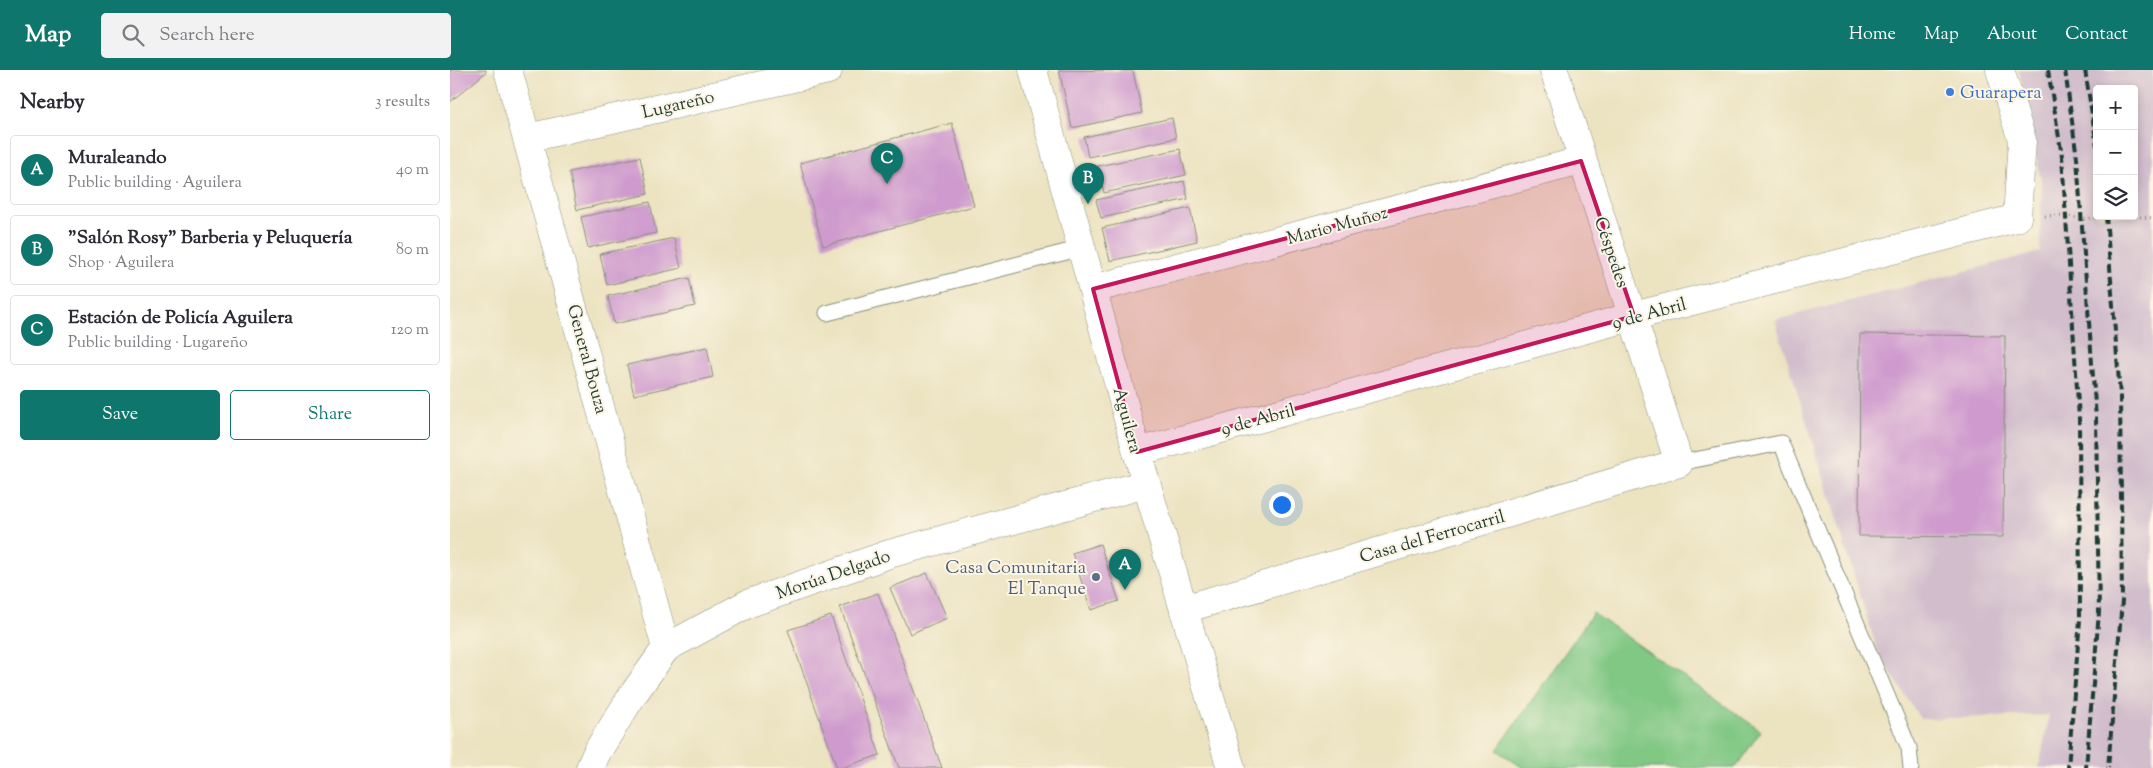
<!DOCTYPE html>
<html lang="en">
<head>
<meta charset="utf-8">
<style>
	:root { --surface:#fff; --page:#f2f2f3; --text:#2b2b33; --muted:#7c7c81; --line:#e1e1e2; --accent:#0f766e }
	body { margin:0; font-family:"Sorts Mill Goudy",serif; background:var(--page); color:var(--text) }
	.controls { position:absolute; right:15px; top:15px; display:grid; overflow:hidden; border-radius:5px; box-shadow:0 2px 8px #0003 }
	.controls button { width:45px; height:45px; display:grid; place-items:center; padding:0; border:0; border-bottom:1px solid var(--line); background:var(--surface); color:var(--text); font:25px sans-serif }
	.you { position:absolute; left:831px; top:434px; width:18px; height:18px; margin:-12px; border:4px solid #fff; border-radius:50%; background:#1a73e8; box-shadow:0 0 0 8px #1a73e833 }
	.badge { display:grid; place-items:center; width:32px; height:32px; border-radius:50%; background:var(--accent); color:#fff; font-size:16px; font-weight:700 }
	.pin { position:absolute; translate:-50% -41px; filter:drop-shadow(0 1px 2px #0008) }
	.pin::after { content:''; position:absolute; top:26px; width:18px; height:15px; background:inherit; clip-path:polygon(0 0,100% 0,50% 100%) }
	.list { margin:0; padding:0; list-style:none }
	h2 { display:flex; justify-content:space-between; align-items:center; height:65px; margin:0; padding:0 20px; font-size:21px }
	h2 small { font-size:16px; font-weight:400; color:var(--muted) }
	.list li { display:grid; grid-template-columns:32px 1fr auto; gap:15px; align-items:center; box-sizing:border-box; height:70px; margin:0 10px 10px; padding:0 10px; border:1px solid var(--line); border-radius:5px }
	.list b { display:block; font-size:19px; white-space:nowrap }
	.list p { margin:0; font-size:16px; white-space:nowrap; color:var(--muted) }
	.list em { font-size:16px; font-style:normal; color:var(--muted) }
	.actions { display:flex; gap:10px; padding:15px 20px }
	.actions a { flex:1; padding:11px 0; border:1px solid var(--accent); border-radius:5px; text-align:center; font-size:18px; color:var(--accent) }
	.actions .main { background:var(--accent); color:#fff }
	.icon { flex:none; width:28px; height:28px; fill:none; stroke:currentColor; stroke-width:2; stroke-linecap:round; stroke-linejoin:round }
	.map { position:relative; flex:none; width:1703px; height:698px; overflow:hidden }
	header { display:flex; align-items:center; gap:30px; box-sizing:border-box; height:70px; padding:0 25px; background:var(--accent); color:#fff }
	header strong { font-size:24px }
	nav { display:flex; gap:28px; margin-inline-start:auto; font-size:18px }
	.search { width:350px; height:45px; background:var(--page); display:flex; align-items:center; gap:12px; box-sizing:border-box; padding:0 18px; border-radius:5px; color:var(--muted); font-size:19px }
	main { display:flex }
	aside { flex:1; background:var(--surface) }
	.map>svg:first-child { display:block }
</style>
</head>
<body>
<header>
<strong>Map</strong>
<div class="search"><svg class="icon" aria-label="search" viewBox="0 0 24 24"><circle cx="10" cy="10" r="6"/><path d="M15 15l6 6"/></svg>Search here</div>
<nav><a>Home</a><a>Map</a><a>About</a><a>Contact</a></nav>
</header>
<main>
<aside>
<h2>Nearby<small>3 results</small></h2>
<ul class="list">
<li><span class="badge">A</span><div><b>Muraleando</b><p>Public building · Aguilera</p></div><em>40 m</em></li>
<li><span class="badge">B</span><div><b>&quot;Salón Rosy&quot; Barberia y Peluquería</b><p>Shop · Aguilera</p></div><em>80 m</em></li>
<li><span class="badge">C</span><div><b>Estación de Policía Aguilera</b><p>Public building · Lugareño</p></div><em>120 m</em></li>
</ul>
<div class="actions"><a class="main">Save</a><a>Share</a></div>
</aside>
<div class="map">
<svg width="1703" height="698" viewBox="0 0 1703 698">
	<rect width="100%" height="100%" fill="#fcf5e5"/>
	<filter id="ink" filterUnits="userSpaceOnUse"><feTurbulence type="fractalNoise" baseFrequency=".02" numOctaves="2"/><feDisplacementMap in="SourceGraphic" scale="10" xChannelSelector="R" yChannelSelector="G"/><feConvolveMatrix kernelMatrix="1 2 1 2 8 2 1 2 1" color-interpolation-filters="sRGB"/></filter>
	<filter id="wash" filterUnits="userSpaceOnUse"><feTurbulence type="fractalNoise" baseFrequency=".0096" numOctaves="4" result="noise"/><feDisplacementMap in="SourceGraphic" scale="20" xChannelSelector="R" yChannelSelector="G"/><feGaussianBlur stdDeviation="1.12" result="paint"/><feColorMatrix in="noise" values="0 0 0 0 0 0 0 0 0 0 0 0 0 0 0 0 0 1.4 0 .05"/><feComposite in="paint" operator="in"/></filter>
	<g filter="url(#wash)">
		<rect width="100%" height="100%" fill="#ece3c1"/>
		<!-- industrial -->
		<path fill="#d1bdcc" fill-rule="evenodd" d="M1569,0H1703V698H1589L1599,645L1470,649L1427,580L1325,250L1590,182L1592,115ZM1647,19H1684V146H1647Z"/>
		<!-- green -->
		<polygon fill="#81c884" stroke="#50825c" points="1143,543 1311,661 1285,698 1073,698 1047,680"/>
		<g id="blocks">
			<!-- building -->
			<g fill="#cf9bce">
				<polygon points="0,0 36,0 36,2 0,32"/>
				<polygon points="609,0 683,1 692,43 622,58"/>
				<polygon points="722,48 726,68 638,87 634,67"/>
				<polygon points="502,53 524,136 373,176 350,93"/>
				<polygon points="730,79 736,105 654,123 648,96"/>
				<polygon points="190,87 198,124 127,140 119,102"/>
				<polygon points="734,111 738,129 651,148 646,130"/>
				<polygon points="200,132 206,163 138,178 131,147"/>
				<polygon points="740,138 747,171 660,191 652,158"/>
				<polygon points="224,168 231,198 157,215 150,184"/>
				<polygon points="239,208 245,236 164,254 158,226"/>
				<polygon points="1410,264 1555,266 1553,467 1409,466"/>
				<polygon points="257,277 263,307 184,325 177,295"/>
				<polygon points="650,474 669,531 641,540 622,483"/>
				<polygon points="477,503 497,548 460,564 440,518"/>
				<polygon points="428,523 492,698 449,698 390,537"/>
				<polygon points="381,546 430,685 391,698 387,698 338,560"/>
			</g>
		</g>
	</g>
	<g filter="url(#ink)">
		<use href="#blocks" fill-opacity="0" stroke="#86907a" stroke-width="1"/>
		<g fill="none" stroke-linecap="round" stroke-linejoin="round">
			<defs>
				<g id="lane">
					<polyline points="377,243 632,178"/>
					<polyline points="1229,393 1331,373 1459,678 1461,698"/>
				</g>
				<g id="street">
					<polyline points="58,0 216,578"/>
					<polyline points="78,68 378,0"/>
					<polyline points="643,219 1131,91"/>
					<polyline points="687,382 1184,246 1567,148 1572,70 1550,0"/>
					<polyline points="734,539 1229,393 1104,0"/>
					<polyline points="140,698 147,682 182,626 216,578 297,534 439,484 696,414"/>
				</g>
				<polyline id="secondary" points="583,0 687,382 781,698"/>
			</defs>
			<!-- lane casing -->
			<use href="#lane" stroke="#86907a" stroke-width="17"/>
			<!-- street casing -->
			<use href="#street" stroke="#86907a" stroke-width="29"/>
			<!-- secondary casing -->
			<use href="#secondary" stroke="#86907a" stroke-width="29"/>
			<!-- path -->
			<g stroke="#86907a" stroke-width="3" stroke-dasharray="1 4" stroke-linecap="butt">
				<polyline points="1595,146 1615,145 1631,149 1673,146"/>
				<polyline points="1680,146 1703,148"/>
			</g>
			<!-- lane -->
			<use href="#lane" stroke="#fff" stroke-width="15"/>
			<!-- street -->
			<use href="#street" stroke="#fff" stroke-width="28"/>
			<!-- secondary -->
			<use href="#secondary" stroke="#fff" stroke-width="28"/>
			<!-- rail -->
			<g stroke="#1f3d34" stroke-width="4" stroke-dasharray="8 4" stroke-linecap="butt">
				<polyline points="1598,0 1612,86 1629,349 1630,550 1618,698"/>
				<polyline points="1615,0 1627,88 1646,348 1649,542 1636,698"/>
				<polyline points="1635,0 1647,76"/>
				<polyline points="1656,146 1670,325 1672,531 1658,698"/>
			</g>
		</g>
	</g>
	<!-- marked area -->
	<path fill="#c2185b" fill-opacity="0.2" stroke="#c2185b" stroke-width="4" stroke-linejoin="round" d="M1131,91L1184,246L687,382L643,219Z"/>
	<!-- markers -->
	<circle fill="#3f7fe0" stroke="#fcf5e5" stroke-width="2" cx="1500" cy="22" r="5"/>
	<circle fill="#5c6f8a" stroke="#fcf5e5" stroke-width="2" cx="646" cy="507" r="5"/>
	<g text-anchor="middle" stroke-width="4" stroke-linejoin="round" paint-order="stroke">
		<!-- shop labels -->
		<g font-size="18" fill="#366cbe" stroke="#fcf5e5" text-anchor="start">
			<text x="1510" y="28">Guarapera</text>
		</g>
		<!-- street labels -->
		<g font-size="18" fill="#1f3d34" stroke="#fcf5e5">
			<text transform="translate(228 34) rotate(-13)" y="6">Lugareño</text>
			<text transform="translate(887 155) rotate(-15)" y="6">Mario Muñoz</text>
			<text transform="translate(1162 182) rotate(71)" y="6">Céspedes</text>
			<text transform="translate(1199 243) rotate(-15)" y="6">9 de Abril</text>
			<text transform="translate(138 289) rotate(75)" y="6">General Bouza</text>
			<text transform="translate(808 349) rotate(-15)" y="6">9 de Abril</text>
			<text transform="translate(678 350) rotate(75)" y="6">Aguilera</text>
			<text transform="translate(982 466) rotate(-16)" y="6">Casa del Ferrocarril</text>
			<text transform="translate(383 504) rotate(-19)" y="6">Morúa Delgado</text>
		</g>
		<!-- service labels -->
		<g font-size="18" fill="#4e5e75" stroke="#fcf5e5" text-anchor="end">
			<text x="636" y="503">Casa Comunitaria<tspan x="636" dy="21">El Tanque</tspan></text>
		</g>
	</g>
</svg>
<div class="controls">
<button>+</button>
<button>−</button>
<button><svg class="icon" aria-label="layers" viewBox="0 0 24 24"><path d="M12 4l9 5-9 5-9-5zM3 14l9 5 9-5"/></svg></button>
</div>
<div class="you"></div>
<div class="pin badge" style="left:675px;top:520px">A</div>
<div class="pin badge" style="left:638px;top:134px">B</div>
<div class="pin badge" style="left:437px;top:114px">C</div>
</div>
</main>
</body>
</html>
